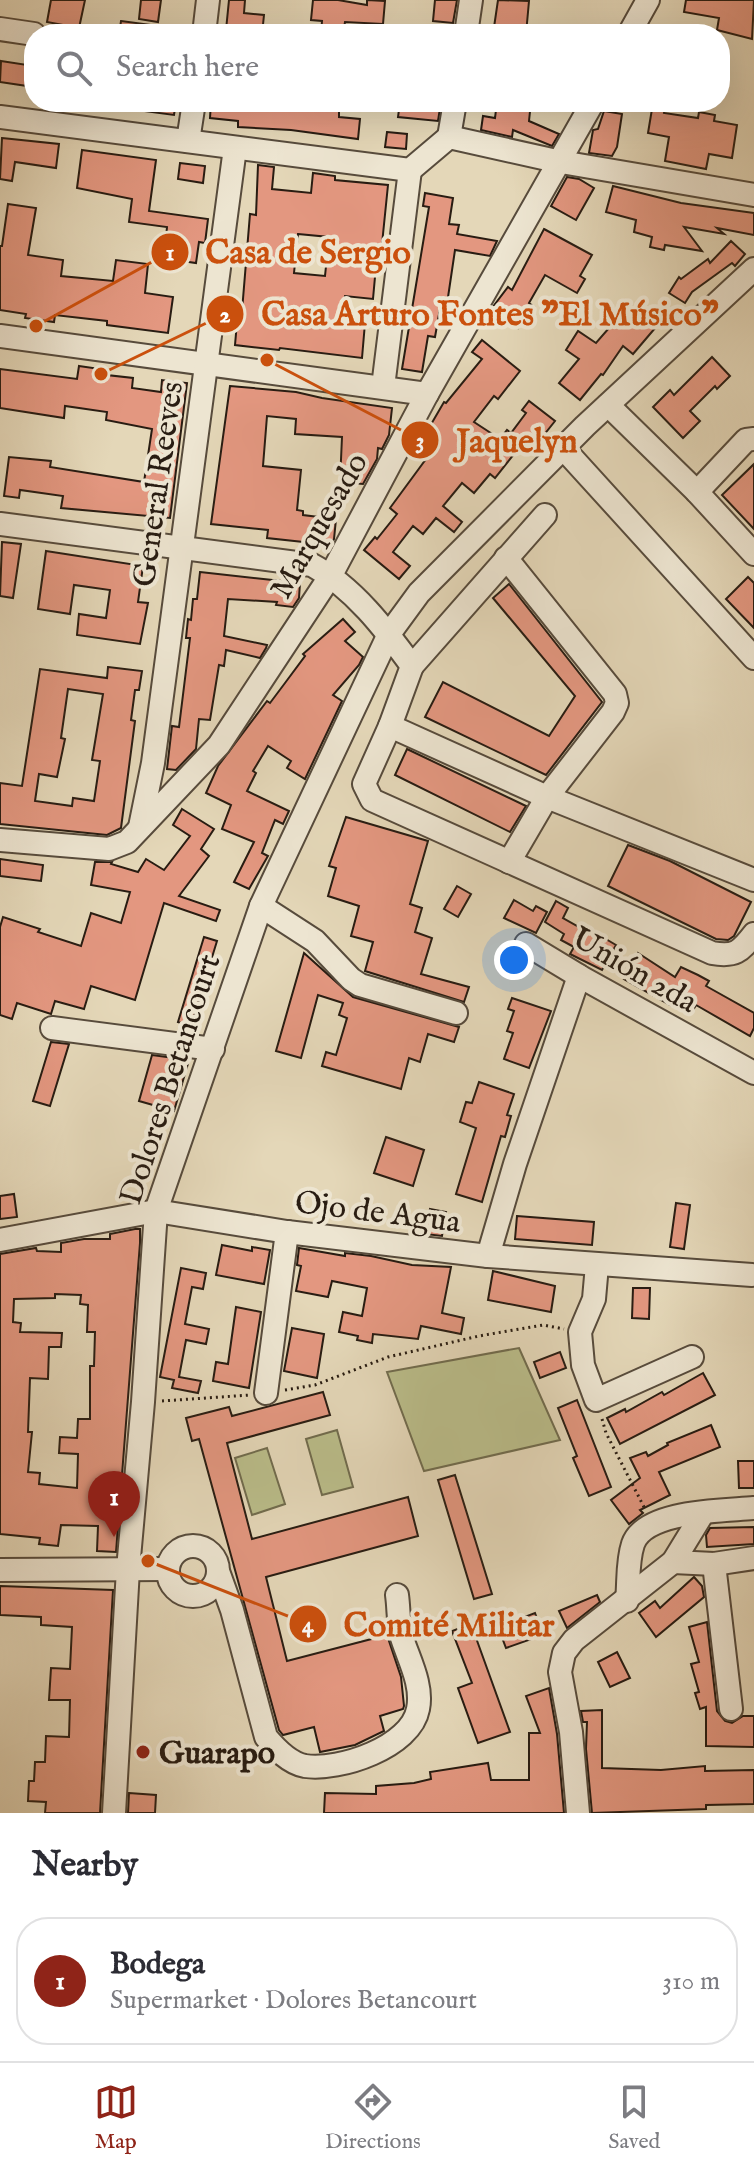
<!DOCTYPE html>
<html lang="en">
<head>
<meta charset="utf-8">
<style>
	:root { --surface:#fff; --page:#f7f7f7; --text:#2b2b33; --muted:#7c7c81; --line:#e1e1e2; --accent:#8f2418 }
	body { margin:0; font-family:"IM FELL English",serif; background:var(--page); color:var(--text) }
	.you { position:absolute; left:514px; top:960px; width:28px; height:28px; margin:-20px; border:6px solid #fff; border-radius:50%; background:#1a73e8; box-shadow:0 0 0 12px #1a73e833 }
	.badge { display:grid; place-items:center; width:52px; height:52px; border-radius:50%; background:var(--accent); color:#fff; font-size:26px; font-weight:700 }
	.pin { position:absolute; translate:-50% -66px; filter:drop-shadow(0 2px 4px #0008) }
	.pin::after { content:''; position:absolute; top:42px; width:28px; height:24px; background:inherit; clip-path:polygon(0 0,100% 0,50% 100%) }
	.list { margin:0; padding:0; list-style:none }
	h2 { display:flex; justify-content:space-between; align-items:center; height:104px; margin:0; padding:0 32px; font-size:34px }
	h2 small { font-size:26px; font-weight:400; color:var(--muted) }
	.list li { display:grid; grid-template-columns:52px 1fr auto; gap:24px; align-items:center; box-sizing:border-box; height:128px; margin:0 16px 16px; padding:0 16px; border:2px solid var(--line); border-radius:32px }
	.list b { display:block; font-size:30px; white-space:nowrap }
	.list p { margin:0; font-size:26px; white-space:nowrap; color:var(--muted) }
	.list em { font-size:26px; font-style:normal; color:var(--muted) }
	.icon { flex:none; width:44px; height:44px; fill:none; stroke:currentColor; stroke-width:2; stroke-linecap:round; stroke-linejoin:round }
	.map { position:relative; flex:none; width:754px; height:1813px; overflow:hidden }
	.search { position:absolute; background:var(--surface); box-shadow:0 8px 32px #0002; left:24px; right:24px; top:24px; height:88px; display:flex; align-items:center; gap:20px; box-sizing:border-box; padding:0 28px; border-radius:32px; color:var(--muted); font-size:30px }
	.sheet { height:248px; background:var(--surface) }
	nav { display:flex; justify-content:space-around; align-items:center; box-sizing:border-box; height:112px; border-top:2px solid var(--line); background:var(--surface); font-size:22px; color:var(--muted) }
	nav a { display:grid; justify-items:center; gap:4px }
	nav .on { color:var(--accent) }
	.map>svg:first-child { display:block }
</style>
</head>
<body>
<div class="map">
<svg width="754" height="1813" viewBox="0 0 754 1813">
	<rect width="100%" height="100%" fill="#e4d7b8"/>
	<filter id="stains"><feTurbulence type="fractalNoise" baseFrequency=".0025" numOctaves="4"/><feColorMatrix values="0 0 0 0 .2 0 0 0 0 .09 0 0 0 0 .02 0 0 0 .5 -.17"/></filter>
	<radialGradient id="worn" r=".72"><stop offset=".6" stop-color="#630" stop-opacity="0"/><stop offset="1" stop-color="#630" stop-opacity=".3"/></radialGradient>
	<!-- green -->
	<g fill="#babd8a" stroke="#716c4e" stroke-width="2">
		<polygon points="519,1348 560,1440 424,1471 387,1372"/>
		<polygon points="337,1430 353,1487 322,1495 306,1439"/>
		<polygon points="267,1448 285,1504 252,1515 235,1458"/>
	</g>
	<!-- building -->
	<g fill="#e39780" stroke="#281c12" stroke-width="2" fill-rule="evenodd">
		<polygon points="51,0 85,0 79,28 47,22"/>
		<polygon points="141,0 161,0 158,22 139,19"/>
		<polygon points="229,0 245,0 244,13 264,15 262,34 226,30"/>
		<polygon points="313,0 338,0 367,5 367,0 385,1 383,24 345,22 343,34 321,34 322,21 311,20"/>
		<polygon points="435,0 457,0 453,23 433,21"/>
		<polygon points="498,0 529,1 526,34 493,34"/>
		<polygon points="686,0 754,0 752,39 717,30 719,18 684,12"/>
		<polygon points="121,21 159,26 158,34 119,34"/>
		<polygon points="1,61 34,66 34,87 0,82"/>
		<polygon points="137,102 176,102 174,115 136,110"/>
		<polygon points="211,102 327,103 326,109 339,110 339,117 360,119 358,139 291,130 238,127 238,121 210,118"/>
		<polygon points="400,102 441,102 438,121 398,117"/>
		<polygon points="497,102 531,102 529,121 559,134 552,146 513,130 512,137 481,130 483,116 495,118"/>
		<polygon points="653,103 665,105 664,113 698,118 699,112 715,115 714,121 737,125 732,158 709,154 706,169 665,161 669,137 648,133"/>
		<polygon points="604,111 622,114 617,147 612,156 589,153 593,130 598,129"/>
		<polygon points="387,132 407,134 406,149 385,147"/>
		<polygon points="2,138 59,144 56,168 15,162 12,181 0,179"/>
		<polygon points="82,150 156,160 149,211 208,219 205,243 199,242 196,263 168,259 171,238 166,238 167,227 129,222 132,199 77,188"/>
		<polygon points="180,163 205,166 203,183 178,179"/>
		<path d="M258,165L274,167L272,189L311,193L313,173L335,176V180L388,185L382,244H378L373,299L345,296L342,321L365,323L362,358L280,348L279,350L235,345L238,311H242L250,214L256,215ZM298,234L329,237L325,276L294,273Z"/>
		<polygon points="567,177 579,179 594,188 576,220 551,206"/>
		<polygon points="613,186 681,203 754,213 754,235 717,228 724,234 684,227 702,251 665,245 664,250 650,247 652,237 634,232 636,220 606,212"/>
		<polygon points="425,193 453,198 449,224 459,225 457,234 497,241 490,256 455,250 447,304 441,303 435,337 428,336 422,372 402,369 429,207 423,206"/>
		<polygon points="8,204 36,208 28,255 63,260 61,276 113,281 116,260 148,264 145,293 173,297 168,333 107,325 107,321 55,315 54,322 25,318 26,314 0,310 0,246 2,246"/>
		<polygon points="544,229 592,255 580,276 585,279 577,293 545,275 529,303 534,307 518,328 492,308 508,287 512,290"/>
		<polygon points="731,241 745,254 735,266 732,263 692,292 685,303 669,293 679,277 681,279 708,259 710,263"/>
		<polygon points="630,304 656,327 633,354 623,346 603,375 601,374 580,400 559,383 579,359 566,350 578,331 596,343"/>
		<polygon points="482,340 520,371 498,399 494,396 474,422 500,439 507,430 511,433 526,413 522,410 529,401 555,421 535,446 526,439 495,478 490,474 474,493 462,483 443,506 462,522 454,532 436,518 423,534 413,526 393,552 410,566 399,579 364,550 375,537 377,539 397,514 390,508 426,459 415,452 444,402 446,403 482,359 472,352"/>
		<polygon points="712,357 730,376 717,389 715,386 690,411 700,421 683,438 653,407 670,390 674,395"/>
		<polygon points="79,366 107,370 107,375 133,378 132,388 161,392 162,380 187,383 170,518 61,508 63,496 20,490 19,498 4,496 9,457 51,461 50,467 144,482 152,429 106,420 107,412 65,406 64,418 0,408 0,369 77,379"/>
		<polygon points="230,386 296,392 322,398 392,408 389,435 382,449 378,448 377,459 363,484 340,482 342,437 295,434 296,419 267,416 263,466 301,470 297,510 303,511 303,515 336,519 334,539 331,545 267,538 268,530 211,524"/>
		<polygon points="754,464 754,529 722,495"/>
		<polygon points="2,542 21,544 13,598 0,596"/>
		<polygon points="46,551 143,566 138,602 148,603 140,644 77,635 79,614 106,618 110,590 74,585 70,614 38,609"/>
		<polygon points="200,572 300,583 299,598 293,607 276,605 277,602 228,599 224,636 267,645 266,648 260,658 226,650 224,666 219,665 210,720 199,719 196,749 176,770 167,769 172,726 179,727 190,638 186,638 188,619 191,620 193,599 197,599"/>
		<polygon points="748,577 754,583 754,628 726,599"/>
		<polygon points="509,584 602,702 546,775 425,717 443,682 549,736 575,696 493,598"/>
		<polygon points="343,619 355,632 345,641 363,657 359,665 333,695 342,701 305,779 287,768 291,761 268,746 253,771 256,773 247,791 289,811 283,824 275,820 262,853 268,856 249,889 234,882 254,842 222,829 231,805 206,793 218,766 267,701 270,703 285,683 305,656 303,654"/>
		<path d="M108,667L142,671L139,690H135L131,720L135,721L121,828L107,835L0,824V783L22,786L40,669L107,678ZM68,689L103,694L92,760L100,761L94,801L73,798L72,806L35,801L39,774L57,777L65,739L61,738Z"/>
		<polygon points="407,749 526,806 510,832 395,775"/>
		<polygon points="182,809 214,829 201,849 209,856 179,896 220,910 216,921 164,903 135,1000 91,986 84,1009 55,1001 51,1014 17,1003 12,1019 0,1015 0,927 3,917 40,929 38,932 81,946 91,913 121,923 130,892 91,885 95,862 112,862 111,864 138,872 146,859 164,870 190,836 173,825"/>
		<polygon points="346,817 428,841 410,904 422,908 415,932 432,938 421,974 469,987 464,1002 365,971 373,942 351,936 359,906 328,896 336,868 329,866"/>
		<polygon points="628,845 670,861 751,902 734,936 728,940 716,939 608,886"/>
		<polygon points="0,859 43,865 41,881 0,876"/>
		<polygon points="457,886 471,894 458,917 444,909"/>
		<polygon points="514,900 533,911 536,906 547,912 536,933 504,918"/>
		<polygon points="556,901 568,908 563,918 602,940 604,938 616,945 602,970 570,954 574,947 561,940 564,934 545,922"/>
		<polygon points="204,937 217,941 191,1026 178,1022"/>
		<polygon points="304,953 353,997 459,1027 454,1042 428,1034 420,1062 409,1058 401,1089 322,1066 326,1052 336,1055 347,1018 339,1015 343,1003 318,995 301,1058 276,1051"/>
		<polygon points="638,953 675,977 681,967 698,975 709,981 706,986 754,1013 754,1028 750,1036 696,1005 692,1012 674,1002 672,1006 624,979"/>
		<polygon points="512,998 551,1011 529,1068 504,1059 513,1033 507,1031 514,1011 508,1009"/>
		<polygon points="51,1042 69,1044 50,1106 33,1101"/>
		<polygon points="152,1055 189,1060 174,1111 139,1101"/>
		<polygon points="479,1082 514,1094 507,1115 511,1116 505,1137 501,1136 482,1202 456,1194 476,1128 460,1122 466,1102 472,1103"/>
		<polygon points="386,1137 424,1150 413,1186 374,1173"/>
		<polygon points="14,1194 17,1217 0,1219 0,1196"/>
		<polygon points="676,1203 690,1205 684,1249 670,1247"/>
		<polygon points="430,1209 446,1212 442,1236 425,1234"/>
		<polygon points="517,1216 594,1222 592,1245 515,1239"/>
		<path d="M135,1229H140V1243L116,1552L97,1551L98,1526L61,1525L58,1546L39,1544L40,1538L0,1534V1254L36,1248L37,1251L61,1252V1243L84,1239H110V1234ZM55,1294L81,1295L80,1304L88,1305L87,1332H95L94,1366H90V1419H78L77,1438L60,1437L59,1453L78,1454L77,1488L39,1484L40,1473L28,1472L32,1432H28L30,1378L48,1379L49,1347H61L62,1333L20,1332L21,1323L13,1322L14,1299L55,1298Z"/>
		<polygon points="222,1245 252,1251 252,1247 270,1250 264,1284 216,1275"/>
		<polygon points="299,1248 345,1256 345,1253 371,1256 412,1265 451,1267 442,1313 464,1318 461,1334 421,1326 418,1339 373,1334 372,1343 357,1340 358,1336 339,1332 343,1312 362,1316 367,1288 332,1281 328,1297 296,1291 301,1266 297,1265"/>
		<polygon points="181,1268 206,1273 203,1289 192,1287 185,1324 209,1329 206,1344 186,1340 179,1377 201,1381 198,1393 172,1388 174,1380 160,1377"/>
		<polygon points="493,1271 555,1286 551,1312 488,1300"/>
		<polygon points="633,1288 650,1288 649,1319 632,1318"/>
		<polygon points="236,1307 261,1312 249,1388 213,1381 216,1362 228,1364"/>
		<polygon points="292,1328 324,1334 317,1378 284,1371"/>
		<polygon points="560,1352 566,1368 540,1378 534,1362"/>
		<polygon points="703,1373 715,1395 620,1444 607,1418 625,1409 626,1412 662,1392 664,1395"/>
		<polygon points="323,1392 330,1415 227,1443 252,1539 408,1497 418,1536 266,1577 287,1661 387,1635 401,1677 404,1706 403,1709 380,1716 384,1731 355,1745 320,1752 314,1727 283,1735 279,1730 199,1439 192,1441 186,1418 229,1407 232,1416"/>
		<polygon points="577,1400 611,1487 589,1496 573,1458 577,1456 558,1408"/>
		<polygon points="711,1425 720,1447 659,1472 670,1495 640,1510 643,1513 629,1524 611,1500 640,1478 630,1458 646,1452 648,1456 668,1445 667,1443"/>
		<polygon points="738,1461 754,1461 754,1488 739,1488"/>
		<polygon points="455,1475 492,1594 474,1599 438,1480"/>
		<polygon points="754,1527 754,1544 707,1547 706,1535 710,1528"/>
		<polygon points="694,1577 702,1586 704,1597 656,1637 639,1613 655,1601 660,1608"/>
		<polygon points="0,1586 113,1590 100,1813 45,1813 46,1802 28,1801 29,1781 34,1781 35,1762 45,1762 46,1736 69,1737 70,1700 49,1700 51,1668 70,1669 72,1627 41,1625 41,1617 0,1615"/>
		<polygon points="597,1595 600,1602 567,1628 559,1611"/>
		<polygon points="535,1613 543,1635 506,1648 498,1627"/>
		<polygon points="707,1622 717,1711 725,1721 732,1723 743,1716 754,1716 754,1747 706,1746 706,1707 700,1709 695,1693 699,1692 691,1664 699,1662 689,1627"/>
		<polygon points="471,1624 510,1732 478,1743 458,1688 472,1683 452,1631"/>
		<polygon points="617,1652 630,1678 610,1687 598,1662"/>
		<polygon points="549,1688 557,1734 564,1813 324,1813 325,1793 376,1794 376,1786 414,1783 431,1779 430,1772 488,1763 491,1780 529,1780 529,1733 540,1733 526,1696"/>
		<polygon points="602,1710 602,1768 661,1770 705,1766 705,1771 754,1770 754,1804 706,1805 706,1809 592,1813 586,1749 587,1722 583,1722 581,1711"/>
		<polygon points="129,1793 156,1795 155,1813 128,1813"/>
	</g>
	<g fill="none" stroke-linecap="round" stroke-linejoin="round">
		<defs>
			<g id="minor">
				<polyline points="0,29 34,34"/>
				<polyline points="204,34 208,0"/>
				<polyline points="466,34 471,0"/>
				<polyline points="629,34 648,0"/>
				<polyline points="0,117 410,170 449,137"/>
				<polyline points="449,137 561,162 754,195"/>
				<polyline points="449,137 455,102"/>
				<polyline points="188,141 194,102"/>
				<polyline points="0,336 427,394"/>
				<polyline points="383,387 410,170"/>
				<polyline points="608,405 697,492 754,554"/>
				<polyline points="564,449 754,658"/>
				<polyline points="697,492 746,440 754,439"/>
				<path d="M0,524L312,565C353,587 385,629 412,666L390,726L547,797L754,880"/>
				<polyline points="506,558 615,694 617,703 613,712 547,797 509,862"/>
				<polyline points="412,666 545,515"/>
				<path d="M390,726L364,784L372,800L712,953C735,957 740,952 754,934"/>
				<polyline points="140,827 153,763 235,148"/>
				<polyline points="0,840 109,849 127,842 219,745 331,575 427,394 593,102"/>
				<polyline points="261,906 315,941 351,979 360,985 456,1013"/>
				<polyline points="526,944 579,976 754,1073"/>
				<polyline points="52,1028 213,1049"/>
				<polyline points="0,1240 156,1211 287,1232 488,1256 752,1275"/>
				<polyline points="488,1256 515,1164 579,976"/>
				<polyline points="597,1265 594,1299 580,1332 583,1365 596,1400 692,1357"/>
				<polyline points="266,1393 287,1232"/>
				<circle cx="193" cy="1571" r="25"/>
				<polyline points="673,1562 714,1564 754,1558"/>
				<polyline points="714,1564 731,1709"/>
				<polyline points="0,1570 168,1569"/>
				<path d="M219,1574L232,1610L266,1737C276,1749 289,1763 305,1766C340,1771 411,1747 418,1709C423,1685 409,1660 402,1638C398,1624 399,1609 397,1595"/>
				<path d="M627,1601C629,1582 627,1562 633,1544C645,1510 723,1511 754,1508"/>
				<polyline points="114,1813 128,1569 143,1402 156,1211 261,906 389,634 419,593 585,426 754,269"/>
				<polyline points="578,1813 571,1732 560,1672 564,1653 574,1640 673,1562 703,1513"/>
			</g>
		</defs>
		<!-- minor casing -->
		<use href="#minor" stroke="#574b3c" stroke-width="26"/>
		<!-- path -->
		<g stroke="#281c12" stroke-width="3" stroke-dasharray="2 4" stroke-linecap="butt">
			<polyline points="285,1390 315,1385 388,1357 479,1336 543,1325 564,1329"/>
			<polyline points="162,1401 250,1395"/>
			<polyline points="602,1419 606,1433 645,1509"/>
		</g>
		<!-- minor -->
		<use href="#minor" stroke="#ede5d1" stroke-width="22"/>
	</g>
	<!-- markers -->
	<circle fill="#8f2418" stroke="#ede5d1" stroke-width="3" cx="143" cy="1752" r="8"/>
	<g text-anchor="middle" stroke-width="8" stroke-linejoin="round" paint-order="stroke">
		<!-- street labels -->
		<g font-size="32" fill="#281c12" stroke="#ede5d1">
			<text transform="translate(157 484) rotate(-82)" y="11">General Reeves</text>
			<text transform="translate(318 525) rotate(-60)" y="11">Marquesado</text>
			<text transform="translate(635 969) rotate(30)" y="11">Unión 2da</text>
			<text transform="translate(169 1079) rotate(-72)" y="11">Dolores Betancourt</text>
			<text transform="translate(378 1211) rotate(7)" y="11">Ojo de Agua</text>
		</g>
		<!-- poi labels -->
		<g font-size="32" font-weight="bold" fill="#281c12" stroke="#ede5d1" text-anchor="start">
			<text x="159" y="1763">Guarapo</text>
		</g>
	</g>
	<!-- callouts -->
	<path fill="none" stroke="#cb500d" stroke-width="3" d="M36 326L170 252M101 374L225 314M267 360L420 440M148 1561L308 1624"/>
	<g fill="#cb500d" stroke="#ede5d1" stroke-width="3">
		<circle cx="36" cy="326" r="8"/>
		<circle cx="101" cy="374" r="8"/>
		<circle cx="267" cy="360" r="8"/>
		<circle cx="148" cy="1561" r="8"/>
		<circle cx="170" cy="252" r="20"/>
		<circle cx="225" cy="314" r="20"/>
		<circle cx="420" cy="440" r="20"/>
		<circle cx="308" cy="1624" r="20"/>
	</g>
	<g font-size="24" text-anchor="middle" font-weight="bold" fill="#fff">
		<text x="170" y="260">1</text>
		<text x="225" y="322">2</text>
		<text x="420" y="448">3</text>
		<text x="308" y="1632">4</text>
	</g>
	<g font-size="34" text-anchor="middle" font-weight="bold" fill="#cb500d" stroke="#ede5d1" stroke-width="8" stroke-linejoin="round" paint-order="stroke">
		<text x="308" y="263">Casa de Sergio</text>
		<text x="490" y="325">Casa Arturo Fontes "El Músico"</text>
		<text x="517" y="452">Jaquelyn</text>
		<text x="449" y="1636">Comité Militar</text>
	</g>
	<rect width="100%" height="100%" filter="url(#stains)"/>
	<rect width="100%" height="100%" fill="url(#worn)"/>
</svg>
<div class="you"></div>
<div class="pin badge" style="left:114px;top:1537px">1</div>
<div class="search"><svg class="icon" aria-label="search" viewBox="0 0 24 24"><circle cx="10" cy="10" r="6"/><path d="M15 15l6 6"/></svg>Search here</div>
</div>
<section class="sheet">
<h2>Nearby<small></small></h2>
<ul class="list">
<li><span class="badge">1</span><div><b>Bodega</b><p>Supermarket · Dolores Betancourt</p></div><em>310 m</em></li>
</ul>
</section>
<nav>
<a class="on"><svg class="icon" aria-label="map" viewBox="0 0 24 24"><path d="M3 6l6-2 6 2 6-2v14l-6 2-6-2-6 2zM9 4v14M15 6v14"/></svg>Map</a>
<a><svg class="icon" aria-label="directions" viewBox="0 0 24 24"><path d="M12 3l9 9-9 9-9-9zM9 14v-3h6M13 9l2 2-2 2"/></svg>Directions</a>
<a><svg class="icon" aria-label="saved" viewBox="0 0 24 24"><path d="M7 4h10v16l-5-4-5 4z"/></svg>Saved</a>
</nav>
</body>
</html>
